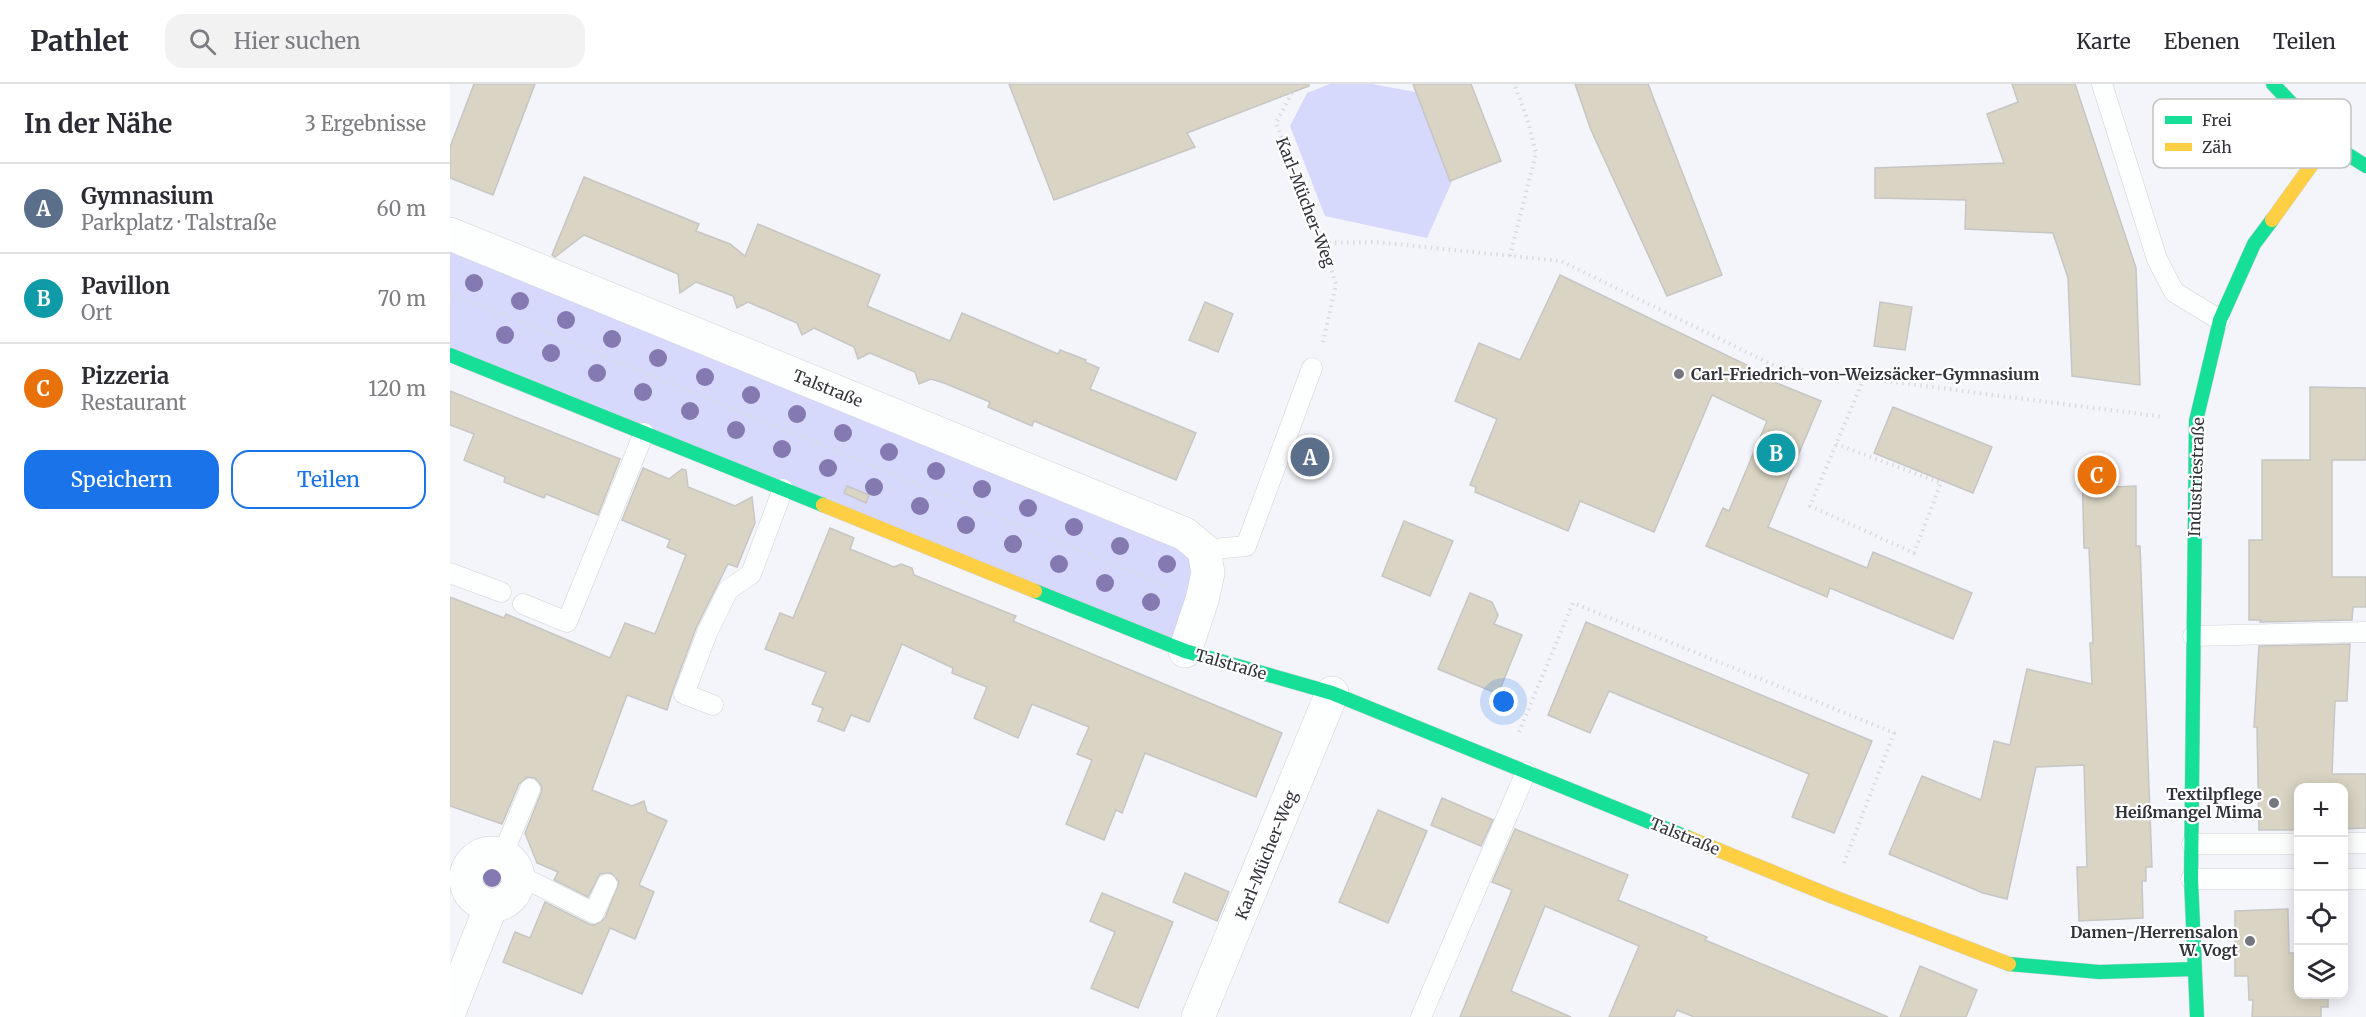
<!DOCTYPE html>
<html lang="de">
<head>
<meta charset="utf-8">
<style>
	:root { --surface:#fff; --page:#f2f2f3; --text:#2b2b33; --muted:#7c7c81; --line:#e1e1e2; --accent:#1a73e8 }
	body { margin:0; font-family:Merriweather,serif; background:var(--page); color:var(--text) }
	.controls { position:absolute; right:18px; bottom:18px; display:grid; overflow:hidden; border-radius:12px; box-shadow:0 3px 15px #0003 }
	.controls button { width:54px; height:54px; display:grid; place-items:center; padding:0; border:0; border-bottom:2px solid var(--line); background:var(--surface); color:var(--text); font:30px sans-serif }
	.you { position:absolute; left:1054px; top:618px; width:21px; height:21px; margin:-15px; border:4px solid #fff; border-radius:50%; background:#1a73e8; box-shadow:0 0 0 9px #1a73e833 }
	.badge { display:grid; place-items:center; width:39px; height:39px; border-radius:50%; background:var(--accent); color:#fff; font-size:20px; font-weight:700 }
	.pin { position:absolute; translate:-50% -50%; border:3px solid #fff; box-shadow:0 2px 6px #0006 }
	.list { margin:0; padding:0; list-style:none }
	h2 { display:flex; justify-content:space-between; align-items:center; height:78px; margin:0; padding:0 24px; font-size:26px }
	h2 small { font-size:20px; font-weight:400; color:var(--muted) }
	.list li { display:grid; grid-template-columns:39px 1fr auto; gap:18px; align-items:center; box-sizing:border-box; height:90px; padding:0 24px; border-top:2px solid var(--line) }
	.list b { display:block; font-size:22px; white-space:nowrap }
	.list p { margin:0; font-size:20px; white-space:nowrap; color:var(--muted) }
	.list em { font-size:20px; font-style:normal; color:var(--muted) }
	.actions { display:flex; gap:12px; padding:18px 24px }
	.actions a { flex:1; padding:14px 0; border:2px solid var(--accent); border-radius:18px; text-align:center; font-size:21px; color:var(--accent) }
	.actions .main { background:var(--accent); color:#fff }
	.icon { flex:none; width:33px; height:33px; fill:none; stroke:currentColor; stroke-width:2; stroke-linecap:round; stroke-linejoin:round }
	.map { position:relative; flex:none; width:1916px; height:933px; overflow:hidden }
	header { display:flex; align-items:center; gap:36px; box-sizing:border-box; height:84px; padding:0 30px; background:var(--surface); border-bottom:2px solid var(--line) }
	header strong { font-size:28px }
	nav { display:flex; gap:33px; margin-inline-start:auto; font-size:21px }
	.search { width:420px; height:54px; background:var(--page); display:flex; align-items:center; gap:15px; box-sizing:border-box; padding:0 21px; border-radius:18px; color:var(--muted); font-size:22px }
	main { display:flex }
	aside { flex:1; background:var(--surface) }
	.map>svg:first-child { display:block }
</style>
</head>
<body>
<header>
<strong>Pathlet</strong>
<div class="search"><svg class="icon" aria-label="search" viewBox="0 0 24 24"><circle cx="10" cy="10" r="6"/><path d="M15 15l6 6"/></svg>Hier suchen</div>
<nav><a>Karte</a><a>Ebenen</a><a>Teilen</a></nav>
</header>
<main>
<aside>
<h2>In der Nähe<small>3 Ergebnisse</small></h2>
<ul class="list">
<li><span class="badge" style="background:#5c6f8a">A</span><div><b>Gymnasium</b><p>Parkplatz · Talstraße</p></div><em>60 m</em></li>
<li><span class="badge" style="background:#0f9aa8">B</span><div><b>Pavillon</b><p>Ort</p></div><em>70 m</em></li>
<li><span class="badge" style="background:#e8710a">C</span><div><b>Pizzeria</b><p>Restaurant</p></div><em>120 m</em></li>
</ul>
<div class="actions"><a class="main">Speichern</a><a>Teilen</a></div>
</aside>
<div class="map">
<svg width="1916" height="933" viewBox="0 0 1916 933">
	<rect width="100%" height="100%" fill="#f4f5fa"/>
	<!-- green -->
	<g fill="#d6d8fc">
		<polygon points="880,0 922,0 971,9 1004,93 977,154 875,132 840,42 857,9"/>
		<polygon points="0,147 752,467 734,565 0,265"/>
	</g>
	<!-- building -->
	<g fill="#d9d4c3" stroke="#c7c6c5" stroke-width="1.5">
		<polygon points="24,0 85,0 43,111 0,94 0,63"/>
		<polygon points="559,0 859,0 859,2 737,49 745,63 604,116"/>
		<polygon points="963,0 1021,0 1051,77 1000,97"/>
		<polygon points="1125,0 1198,0 1272,191 1217,212 1141,46"/>
		<polygon points="1562,0 1625,0 1686,184 1690,301 1622,292 1618,194 1603,149 1515,145 1516,116 1425,114 1425,84 1554,79 1537,30 1568,18"/>
		<polygon points="134,93 249,140 246,147 280,160 295,172 308,140 430,191 417,222 500,257 512,229 608,270 610,266 636,276 635,278 649,284 640,305 746,349 726,396 584,337 582,342 538,323 540,318 494,299 481,295 469,300 465,288 420,269 408,275 404,263 364,244 352,251 347,239 298,218 287,224 283,212 246,198 230,209 228,190 134,151 105,173 102,171"/>
		<polygon points="1110,191 1301,283 1299,288 1371,317 1318,443 1417,484 1423,468 1522,509 1503,555 1380,504 1377,513 1256,462 1273,424 1279,427 1317,337 1262,311 1204,448 1130,417 1118,447 1025,408 1026,403 1020,401 1047,335 1005,317 1029,259 1070,276"/>
		<polygon points="755,218 783,230 768,268 739,256"/>
		<polygon points="1430,218 1462,223 1455,266 1424,262"/>
		<polygon points="1860,303 1916,304 1916,376 1882,376 1882,493 1916,493 1916,523 1903,523 1902,536 1810,538 1811,536 1799,536 1799,456 1812,456 1812,376 1860,376"/>
		<polygon points="0,307 170,375 148,431 96,410 94,414 54,398 55,393 14,376 24,350 0,341"/>
		<polygon points="1443,323 1542,363 1523,409 1424,369"/>
		<polygon points="1663,378 1664,403 1686,402 1686,462 1690,462 1702,783 1696,783 1696,797 1692,797 1693,834 1629,837 1627,783 1637,783 1634,681 1586,683 1557,815 1533,809 1439,770 1472,692 1531,716 1544,657 1560,661 1577,585 1642,600 1640,559 1643,559 1639,464 1634,464 1632,380"/>
		<polygon points="193,384 219,395 232,385 236,386 238,403 285,422 302,413 305,439 287,483 278,480 246,544 223,606 217,626 177,611 142,706 182,722 194,717 197,728 217,737 189,801 204,808 185,855 160,844 132,910 53,878 65,848 80,854 95,818 139,840 145,841 155,834 169,798 161,789 150,790 138,813 104,796 108,788 87,779 75,749 91,709 92,703 85,694 78,693 69,700 52,740 0,722 0,513 54,534 56,530 160,574 175,539 205,550 236,471 217,463 220,456 172,436"/>
		<polygon points="397,402 419,411 416,419 394,409"/>
		<polygon points="954,437 1003,457 980,512 932,492"/>
		<polygon points="380,444 404,454 400,465 444,483 451,480 462,484 464,491 566,532 563,537 832,649 806,713 695,669 672,729 666,726 654,756 616,740 642,676 627,670 639,643 582,620 568,654 524,634 537,603 502,589 503,584 452,560 419,638 401,631 394,647 368,637 373,624 362,620 376,588 315,565 330,529 343,534"/>
		<polygon points="1020,509 1042,518 1048,531 1044,540 1072,551 1048,610 988,585"/>
		<polygon points="1136,538 1422,657 1384,749 1342,733 1359,690 1217,631 1159,607 1140,649 1098,631"/>
		<polygon points="1900,560 1897,617 1885,617 1882,690 1916,690 1916,744 1893,745 1893,704 1848,704 1848,746 1809,746 1807,643 1804,643 1809,562"/>
		<polygon points="992,714 1043,736 1031,762 981,741"/>
		<polygon points="928,726 977,747 938,839 889,818"/>
		<polygon points="1065,745 1178,791 1168,816 1257,853 1255,856 1438,933 1244,933 1227,926 1224,933 1159,933 1189,862 1095,822 1061,907 1121,933 1010,933 1062,806 1042,798"/>
		<polygon points="735,789 779,808 767,837 723,818"/>
		<polygon points="652,809 723,838 688,924 641,904 665,848 640,837"/>
		<polygon points="1838,825 1839,869 1848,869 1848,910 1878,910 1878,923 1871,923 1871,933 1802,933 1803,916 1799,916 1798,892 1785,892 1785,827"/>
		<polygon points="1470,882 1527,906 1516,933 1450,933"/>
	</g>
	<g fill="none" stroke-linecap="round" stroke-linejoin="round">
		<defs>
			<g id="lane">
				<polyline points="1652,0 1707,175 1724,208 1770,236"/>
				<polyline points="754,466 796,462 862,284"/>
				<polyline points="0,489 51,508"/>
				<polyline points="73,520 117,538 194,349"/>
				<polyline points="1743,552 1916,548"/>
				<polyline points="263,621 234,610 257,549 278,506 301,490 333,405"/>
				<polyline points="1894,759 1916,759"/>
				<polyline points="1742,760 1848,760"/>
				<polyline points="52,772 80,705"/>
				<polyline points="67,795 80,797 144,829 157,800"/>
				<polyline points="1741,795 1848,795"/>
				<polyline points="1894,795 1916,795"/>
				<polyline points="971,933 1076,688"/>
			</g>
			<g id="street">
				<polyline points="0,150 735,450 754,466 758,489 752,516 735,567"/>
				<circle cx="42" cy="795" r="26"/>
				<polyline points="0,926 41,822"/>
				<polyline points="748,933 882,609"/>
			</g>
			<g id="fast">
				<polyline points="1823,0 1878,58 1916,82"/>
				<polyline points="0,271 373,421"/>
				<polyline points="585,507 735,567 882,609 1239,754"/>
				<polyline points="1559,880 1649,888 1744,885"/>
				<polyline points="1747,933 1741,795 1746,337 1770,236 1804,160 1822,136"/>
			</g>
			<g id="slow">
				<polyline points="1822,136 1878,58"/>
				<polyline points="373,421 585,507"/>
				<polyline points="1239,754 1381,812 1559,880"/>
			</g>
		</defs>
		<!-- lane casing -->
		<use href="#lane" stroke="#d1d2d8" stroke-width="21"/>
		<!-- street casing -->
		<use href="#street" stroke="#d1d2d8" stroke-width="34"/>
		<!-- fast casing -->
		<use href="#fast" stroke="#d1d2d8" stroke-width="15"/>
		<!-- slow casing -->
		<use href="#slow" stroke="#d1d2d8" stroke-width="15"/>
		<!-- path -->
		<g stroke="#dadbdd" stroke-width="4" stroke-dasharray="1.5 4.5" stroke-linecap="butt">
			<polyline points="842,9 826,39 873,159 886,200 873,258"/>
			<polyline points="873,159 925,158 1111,177 1327,283 1714,333"/>
			<polyline points="1060,172 1086,69 1076,31 1064,0"/>
			<polyline points="0,209 719,503"/>
			<polyline points="1386,360 1491,399 1464,469 1360,422 1414,294"/>
			<polyline points="1069,648 1123,519 1444,649 1394,779"/>
		</g>
		<!-- lane -->
		<use href="#lane" stroke="#fdfefe" stroke-width="20"/>
		<!-- street -->
		<use href="#street" stroke="#fdfefe" stroke-width="33"/>
		<!-- fast -->
		<use href="#fast" stroke="#16e098" stroke-width="14"/>
		<!-- slow -->
		<use href="#slow" stroke="#ffcf43" stroke-width="14"/>
	</g>
	<!-- trees -->
	<g fill="#8479b1">
		<circle cx="24" cy="199" r="9"/>
		<circle cx="70" cy="217" r="9"/>
		<circle cx="116" cy="236" r="9"/>
		<circle cx="55" cy="251" r="9"/>
		<circle cx="162" cy="255" r="9"/>
		<circle cx="101" cy="269" r="9"/>
		<circle cx="208" cy="274" r="9"/>
		<circle cx="147" cy="289" r="9"/>
		<circle cx="255" cy="293" r="9"/>
		<circle cx="193" cy="308" r="9"/>
		<circle cx="301" cy="311" r="9"/>
		<circle cx="240" cy="327" r="9"/>
		<circle cx="347" cy="330" r="9"/>
		<circle cx="286" cy="346" r="9"/>
		<circle cx="393" cy="349" r="9"/>
		<circle cx="332" cy="365" r="9"/>
		<circle cx="439" cy="368" r="9"/>
		<circle cx="378" cy="384" r="9"/>
		<circle cx="486" cy="387" r="9"/>
		<circle cx="424" cy="403" r="9"/>
		<circle cx="532" cy="405" r="9"/>
		<circle cx="470" cy="422" r="9"/>
		<circle cx="578" cy="424" r="9"/>
		<circle cx="516" cy="441" r="9"/>
		<circle cx="624" cy="443" r="9"/>
		<circle cx="563" cy="460" r="9"/>
		<circle cx="670" cy="462" r="9"/>
		<circle cx="609" cy="480" r="9"/>
		<circle cx="717" cy="480" r="9"/>
		<circle cx="655" cy="499" r="9"/>
		<circle cx="701" cy="518" r="9"/>
		<circle cx="42" cy="794" r="9"/>
	</g>
	<!-- markers -->
	<g fill="#76777e" stroke="#fff" stroke-width="2">
		<circle cx="1229" cy="290" r="6"/>
		<circle cx="1824" cy="719" r="6"/>
		<circle cx="1800" cy="857" r="6"/>
	</g>
	<g text-anchor="middle" stroke-width="4.5" stroke-linejoin="round" paint-order="stroke">
		<!-- street labels -->
		<g font-size="16" fill="#32333b" stroke="#fff">
			<text transform="translate(856 118) rotate(69)" y="6">Karl-Mücher-Weg</text>
			<text transform="translate(378 304) rotate(22)" y="6">Talstraße</text>
			<text transform="translate(1746 393) rotate(-88)" y="6">Industriestraße</text>
			<text transform="translate(781 580) rotate(16)" y="6">Talstraße</text>
			<text transform="translate(1235 752) rotate(22)" y="6">Talstraße</text>
			<text transform="translate(816 771) rotate(-68)" y="6">Karl-Mücher-Weg</text>
		</g>
		<!-- poi labels -->
		<g font-size="16" font-weight="bold" fill="#32333b" stroke="#fff" text-anchor="end">
			<text x="1241" y="296" text-anchor="start">Carl-Friedrich-von-Weizsäcker-Gymnasium</text>
			<text x="1812" y="716">Textilpflege<tspan x="1812" dy="18">Heißmangel Mima</tspan></text>
			<text x="1788" y="854">Damen-/Herrensalon<tspan x="1788" dy="18">W. Vogt</tspan></text>
		</g>
	</g>
	<!-- legend -->
	<rect x="1703" y="15" width="198" height="69" rx="9" fill="#fff" stroke="#c2c2c4" stroke-width="1.5"/>
	<rect x="1715" y="32" width="27" height="8" fill="#16e098"/>
	<rect x="1715" y="59" width="27" height="8" fill="#ffcf43"/>
	<g font-size="16" fill="#32333b">
		<text x="1752" y="42">Frei</text>
		<text x="1752" y="69">Zäh</text>
	</g>
</svg>
<div class="controls">
<button>+</button>
<button>−</button>
<button><svg class="icon" aria-label="locate" viewBox="0 0 24 24"><circle cx="12" cy="12" r="6"/><path d="M12 2v4M12 18v4M2 12h4M18 12h4"/></svg></button>
<button><svg class="icon" aria-label="layers" viewBox="0 0 24 24"><path d="M12 4l9 5-9 5-9-5zM3 14l9 5 9-5"/></svg></button>
</div>
<div class="you"></div>
<div class="pin badge" style="left:860px;top:373px;background:#5c6f8a">A</div>
<div class="pin badge" style="left:1326px;top:369px;background:#0f9aa8">B</div>
<div class="pin badge" style="left:1647px;top:391px;background:#e8710a">C</div>
</div>
</main>
</body>
</html>
